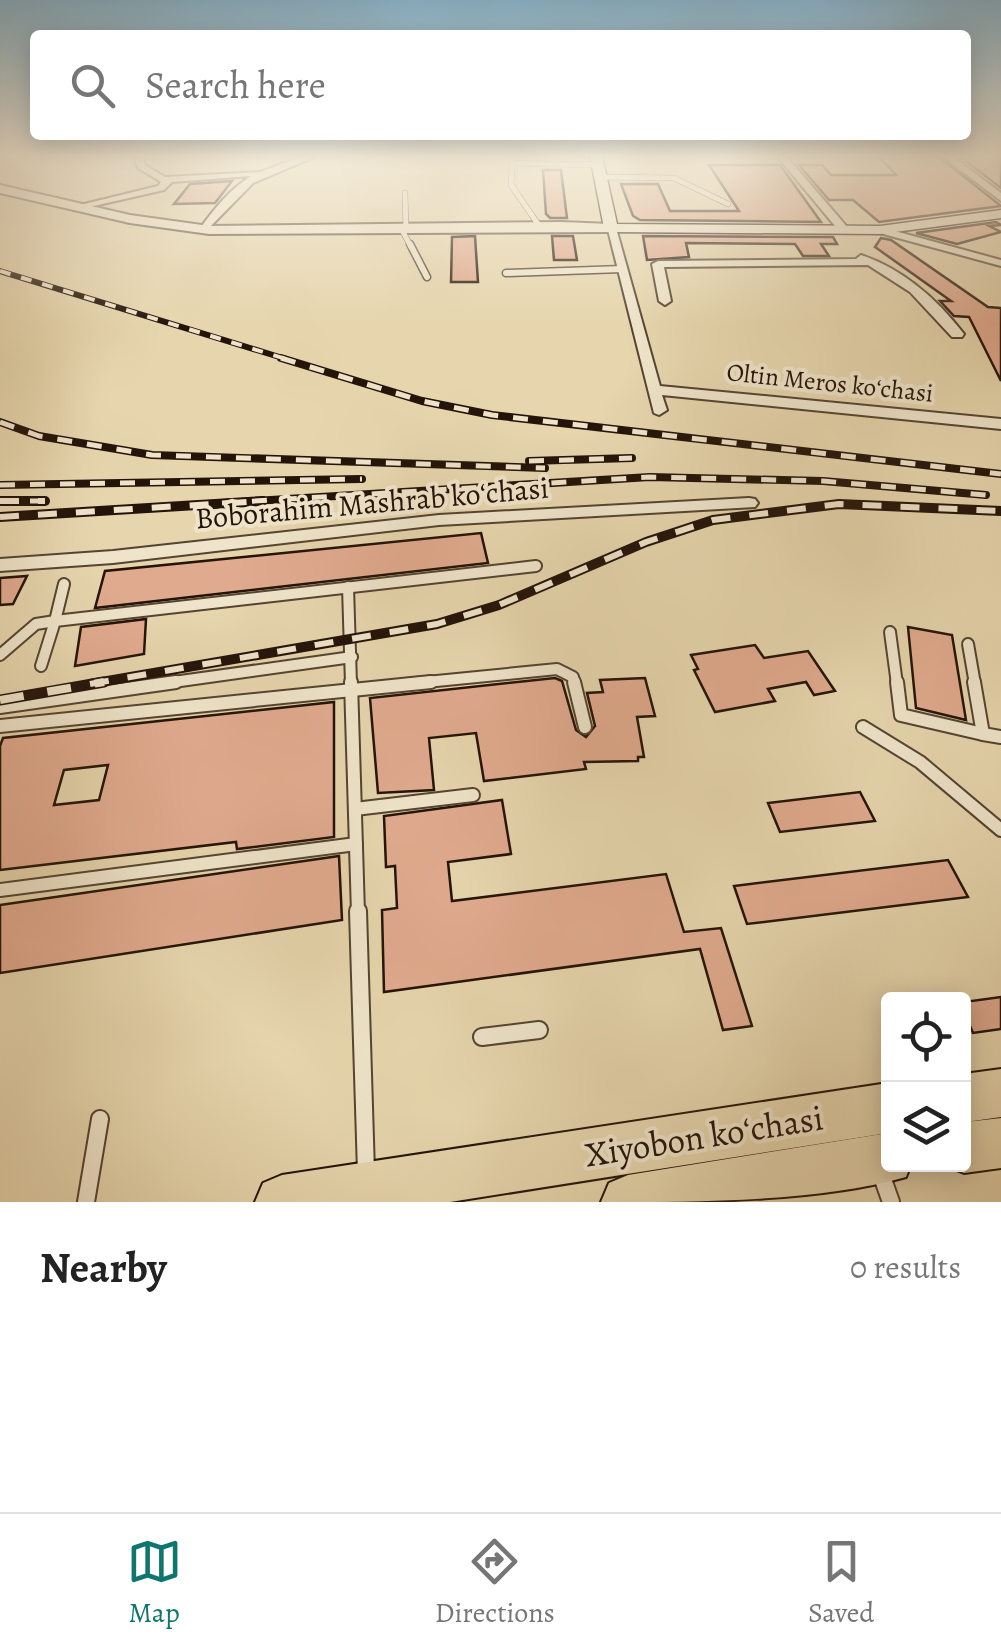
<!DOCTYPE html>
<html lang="en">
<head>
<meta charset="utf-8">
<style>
	:root { --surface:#fff; --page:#f6f6f6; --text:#222; --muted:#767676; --line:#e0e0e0; --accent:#0f766e }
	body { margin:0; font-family:Alegreya,serif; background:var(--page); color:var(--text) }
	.controls { position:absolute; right:30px; bottom:30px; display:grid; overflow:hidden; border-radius:10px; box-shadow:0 5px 25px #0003 }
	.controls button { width:90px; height:90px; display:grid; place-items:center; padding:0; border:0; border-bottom:2px solid var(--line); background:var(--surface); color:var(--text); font:50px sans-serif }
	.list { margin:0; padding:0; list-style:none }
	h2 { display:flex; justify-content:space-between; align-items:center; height:130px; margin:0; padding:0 40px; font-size:42px }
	h2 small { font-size:32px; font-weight:400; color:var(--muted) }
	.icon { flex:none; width:55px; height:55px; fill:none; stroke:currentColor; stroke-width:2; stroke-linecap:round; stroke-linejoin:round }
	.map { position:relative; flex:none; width:1001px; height:1202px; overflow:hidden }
	.search { position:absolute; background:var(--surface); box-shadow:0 5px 25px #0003; left:30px; right:30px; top:30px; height:110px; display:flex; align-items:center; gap:25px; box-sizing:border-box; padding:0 35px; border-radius:10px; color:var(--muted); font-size:38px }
	.sheet { height:310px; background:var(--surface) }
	nav { display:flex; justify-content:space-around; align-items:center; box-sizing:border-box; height:140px; border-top:2px solid var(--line); background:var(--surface); font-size:28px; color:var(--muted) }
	nav a { display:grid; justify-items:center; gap:5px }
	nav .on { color:var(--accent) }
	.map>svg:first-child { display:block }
</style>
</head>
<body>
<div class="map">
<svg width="1001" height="1202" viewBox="0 0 1001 1202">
	<rect width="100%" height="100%" fill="#e6d5ad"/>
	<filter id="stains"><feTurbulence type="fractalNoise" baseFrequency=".002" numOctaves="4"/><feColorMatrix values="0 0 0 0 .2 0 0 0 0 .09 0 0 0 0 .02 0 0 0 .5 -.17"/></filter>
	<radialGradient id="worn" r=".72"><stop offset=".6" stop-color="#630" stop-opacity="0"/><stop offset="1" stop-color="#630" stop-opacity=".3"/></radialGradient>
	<!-- building -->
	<g fill="#e0aa8e" stroke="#241309" stroke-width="2.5" fill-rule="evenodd">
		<polygon points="878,156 938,156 1001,206 879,222 853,200 829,200 799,165 822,165 831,175 896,175"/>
		<polygon points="959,156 1001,156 1001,188"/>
		<polygon points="709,165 780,165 821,222 640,220 633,216 621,184 658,184 670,211 739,211"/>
		<polygon points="543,170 561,170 567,218 550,218 546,214"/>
		<polygon points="232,181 215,203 174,204 190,184"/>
		<polygon points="996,222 1001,225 989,226 1001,232 957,244 916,233"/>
		<polygon points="475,236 478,282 451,282 452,237"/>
		<polygon points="552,236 573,236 577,260 554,260"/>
		<polygon points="643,236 833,237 837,244 821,244 829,256 803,256 795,244 686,243 689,257 647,260"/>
		<polygon points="881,238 891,240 988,307 1001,308 1001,381 969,317 954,316 940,301 951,301 875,247"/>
		<polygon points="481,533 488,563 95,608 105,571"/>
		<polygon points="27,576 13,604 0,605 0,578"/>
		<polygon points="146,619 144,654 75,666 81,627"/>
		<polygon points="908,627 952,635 966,720 916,708"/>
		<polygon points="755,645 764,658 808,651 835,691 814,695 806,682 768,689 775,701 715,712 694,670 698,669 691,655"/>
		<polygon points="555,678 562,681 576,730 586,737 595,726 587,693 603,692 600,680 645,678 655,716 637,717 644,757 638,757 638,761 584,762 586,769 484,781 476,733 429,738 434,790 378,793 370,698"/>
		<path d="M334,702V837L237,849L236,842L0,870V746L3,738ZM108,765L99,800L54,805L64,770Z"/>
		<polygon points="860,792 875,821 780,832 768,803"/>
		<polygon points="502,800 511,854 448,862 452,901 666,874 684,932 721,928 752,1026 723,1030 700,949 384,992 382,910 397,908 395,866 386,867 384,816"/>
		<polygon points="339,856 342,920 0,973 0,905"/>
		<polygon points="948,860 968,897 747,924 734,886"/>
		<polygon points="1001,997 1001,1029 973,1033 964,1012 964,1002"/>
	</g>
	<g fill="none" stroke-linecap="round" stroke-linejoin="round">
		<defs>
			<g id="service-far4">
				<polyline points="513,156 511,185 538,224"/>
				<polyline points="511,163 597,165"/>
				<polyline points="600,177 674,178 728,204"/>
				<polyline points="405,193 406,230"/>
				<polyline points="402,230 411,247"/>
			</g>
			<g id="service-far3">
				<polyline points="410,244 427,277"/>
				<polyline points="506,273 622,269"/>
			</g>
			<g id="service-far2">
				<polyline points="348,587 351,684"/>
				<polyline points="890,632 897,684"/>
				<polyline points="968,644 975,684"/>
				<polyline points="0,655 36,624 55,621 64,584"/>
				<polyline points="41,666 55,621 536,566"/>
				<polyline points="159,684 352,657"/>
				<polyline points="406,684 557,669 573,677 575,684"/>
			</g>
			<g id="service-far1">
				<polyline points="351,682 358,913"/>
				<polyline points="574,682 585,727"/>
				<polyline points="897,682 901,715 983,734"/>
				<polyline points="974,682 983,734 1001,737"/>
				<polyline points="0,707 176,682"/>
				<polyline points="0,726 431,682"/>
				<polyline points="863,727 920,762 1001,830"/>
				<polyline points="355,809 473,795"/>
				<polyline points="0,890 356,844"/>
			</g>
			<g id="service">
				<polyline points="358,911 366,1172"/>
				<polyline points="482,1037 539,1030"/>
				<polyline points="880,1171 891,1202"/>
				<polyline points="86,1202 100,1119"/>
			</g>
			<g id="minor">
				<path d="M134,156H142L145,165L165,177L260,172L303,156H317L253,183L204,233L199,230C214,209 229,190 251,176L172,182L164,190L76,210V206L158,186L161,182L138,168Z"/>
				<polygon points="777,156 786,156 848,228 848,232 840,232"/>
				<polygon points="942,156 952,156 1001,193 1001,201"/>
				<polygon points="607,226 616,228 660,386 1001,419 1001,429 662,395 667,410 659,415 654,413"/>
				<polygon points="880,227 1001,260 1001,266 876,232 876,228"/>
				<path d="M861,255C903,269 937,299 964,334L962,337H952L910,292L868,265L664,267L671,301L665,305L659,301L652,264L658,261L856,259Z"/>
				<polygon points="749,498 755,499 758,503 755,507 439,525 113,563 0,571 0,559 113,551 439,515"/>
			</g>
			<polygon id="tertiary" points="0,185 130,215 209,226 561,222 611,224 618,228 611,232 209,234 130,223 0,193"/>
			<polygon id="secondary" points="590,156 602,156 617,224 880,226 1001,210 1001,218 880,234 611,232 604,228"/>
			<g id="primary">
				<polygon points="1001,1069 1001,1117 966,1122 1001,1118 1001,1168 964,1173 946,1166 964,1164 964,1074"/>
				<polygon points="888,1083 888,1133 450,1202 255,1202 263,1183 282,1175"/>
				<path d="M888,1133V1164H911L906,1177C819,1202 695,1202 601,1202L609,1183L628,1175Z"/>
			</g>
		</defs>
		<!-- service-far4 casing -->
		<use href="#service-far4" stroke="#544432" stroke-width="6"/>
		<!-- service-far3 casing -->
		<use href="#service-far3" stroke="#544432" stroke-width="9"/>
		<!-- service-far2 casing -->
		<use href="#service-far2" stroke="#544432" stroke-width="14"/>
		<!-- service-far1 casing -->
		<use href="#service-far1" stroke="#544432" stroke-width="16"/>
		<!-- service casing -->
		<use href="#service" stroke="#544432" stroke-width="20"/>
		<!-- minor casing -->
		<use href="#minor" stroke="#544432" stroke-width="4"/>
		<!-- tertiary casing -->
		<use href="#tertiary" stroke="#544432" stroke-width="4"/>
		<!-- secondary casing -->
		<use href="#secondary" stroke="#241309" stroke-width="3"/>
		<!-- primary casing -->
		<use href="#primary" stroke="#241309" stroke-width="4"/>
		<!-- service-far4 -->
		<use href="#service-far4" stroke="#efe4ca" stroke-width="5"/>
		<!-- service-far3 -->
		<use href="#service-far3" stroke="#efe4ca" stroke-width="6"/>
		<!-- service-far2 -->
		<use href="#service-far2" stroke="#efe4ca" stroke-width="10"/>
		<!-- service-far1 -->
		<use href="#service-far1" stroke="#efe4ca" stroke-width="12"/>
		<!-- service -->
		<use href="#service" stroke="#efe4ca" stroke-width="16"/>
		<!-- minor -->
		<use href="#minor" fill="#efe4ca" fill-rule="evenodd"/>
		<!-- tertiary -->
		<use href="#tertiary" fill="#efe4ca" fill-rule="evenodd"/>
		<!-- secondary -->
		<use href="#secondary" fill="#efe4ca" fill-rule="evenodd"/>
		<!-- primary -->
		<use href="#primary" fill="#e6d5ad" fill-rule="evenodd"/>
		<defs>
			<polyline id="rail-far3" points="0,271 289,360"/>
			<g id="rail-far2">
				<polyline points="281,358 422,401 492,415 1001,474"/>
				<polyline points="0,422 39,436 152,455 545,468"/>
				<polyline points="529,461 632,458"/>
				<polyline points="0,485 362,479"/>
				<polyline points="0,501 45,501"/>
				<polyline points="222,503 650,477 823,481 986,495"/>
			</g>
			<g id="rail-far1">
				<polyline points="0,501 45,501"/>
				<polyline points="0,517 263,501"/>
				<polyline points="90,684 437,624 499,605 646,542 713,520 839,504 1001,511"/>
			</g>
			<polyline id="rail" points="0,700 104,682"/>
		</defs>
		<!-- rail-far3 casing -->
		<use href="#rail-far3" stroke="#241309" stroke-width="6"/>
		<!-- rail-far2 casing -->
		<use href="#rail-far2" stroke="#241309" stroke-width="8"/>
		<!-- rail-far1 casing -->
		<use href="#rail-far1" stroke="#241309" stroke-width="10"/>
		<!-- rail casing -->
		<use href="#rail" stroke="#241309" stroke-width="11"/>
		<!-- rail-far3 -->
		<use href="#rail-far3" stroke="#efe4ca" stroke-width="4" stroke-dasharray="11" stroke-linecap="butt"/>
		<!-- rail-far2 -->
		<use href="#rail-far2" stroke="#efe4ca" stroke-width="5" stroke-dasharray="15" stroke-linecap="butt"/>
		<!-- rail-far1 -->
		<use href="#rail-far1" stroke="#efe4ca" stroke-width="6" stroke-dasharray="19" stroke-linecap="butt"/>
		<!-- rail -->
		<use href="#rail" stroke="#efe4ca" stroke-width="8" stroke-dasharray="24" stroke-linecap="butt"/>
	</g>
	<!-- sky -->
	<linearGradient id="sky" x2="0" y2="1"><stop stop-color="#87b6d1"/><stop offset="0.48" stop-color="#f4ecda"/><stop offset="1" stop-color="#f4ecda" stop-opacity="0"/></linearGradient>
	<rect width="1001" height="325" fill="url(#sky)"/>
	<g text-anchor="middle" stroke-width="8" stroke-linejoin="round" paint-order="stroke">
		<!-- far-street labels -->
		<g font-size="25" fill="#241309" stroke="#efe4ca">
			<text transform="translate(830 382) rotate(6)" y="9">Oltin Meros koʻchasi</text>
		</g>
		<!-- street labels -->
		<g font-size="30" fill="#241309" stroke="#efe4ca">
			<text transform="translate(372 503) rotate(-5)" y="10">Boborahim Mashrab koʻchasi</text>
		</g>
		<!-- near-street labels -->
		<g font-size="35" fill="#241309" stroke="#efe4ca">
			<text transform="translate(704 1136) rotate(-9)" y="12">Xiyobon koʻchasi</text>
		</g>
	</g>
	<rect width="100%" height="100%" filter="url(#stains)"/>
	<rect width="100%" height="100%" fill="url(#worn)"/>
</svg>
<div class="controls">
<button><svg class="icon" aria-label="locate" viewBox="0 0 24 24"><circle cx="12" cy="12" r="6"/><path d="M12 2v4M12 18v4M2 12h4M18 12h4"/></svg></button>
<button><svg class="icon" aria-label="layers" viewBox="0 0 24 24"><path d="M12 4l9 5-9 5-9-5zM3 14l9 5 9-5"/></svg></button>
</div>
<div class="search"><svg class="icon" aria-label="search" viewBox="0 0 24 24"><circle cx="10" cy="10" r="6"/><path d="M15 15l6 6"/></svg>Search here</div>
</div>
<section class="sheet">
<h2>Nearby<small>0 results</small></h2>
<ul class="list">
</ul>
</section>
<nav>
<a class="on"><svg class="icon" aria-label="map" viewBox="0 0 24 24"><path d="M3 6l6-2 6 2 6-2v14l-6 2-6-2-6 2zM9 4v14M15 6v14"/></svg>Map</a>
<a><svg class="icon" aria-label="directions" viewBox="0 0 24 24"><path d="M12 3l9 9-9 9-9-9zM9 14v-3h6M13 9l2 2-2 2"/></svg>Directions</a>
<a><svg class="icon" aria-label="saved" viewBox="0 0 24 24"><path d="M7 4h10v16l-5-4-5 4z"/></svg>Saved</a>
</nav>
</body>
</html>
